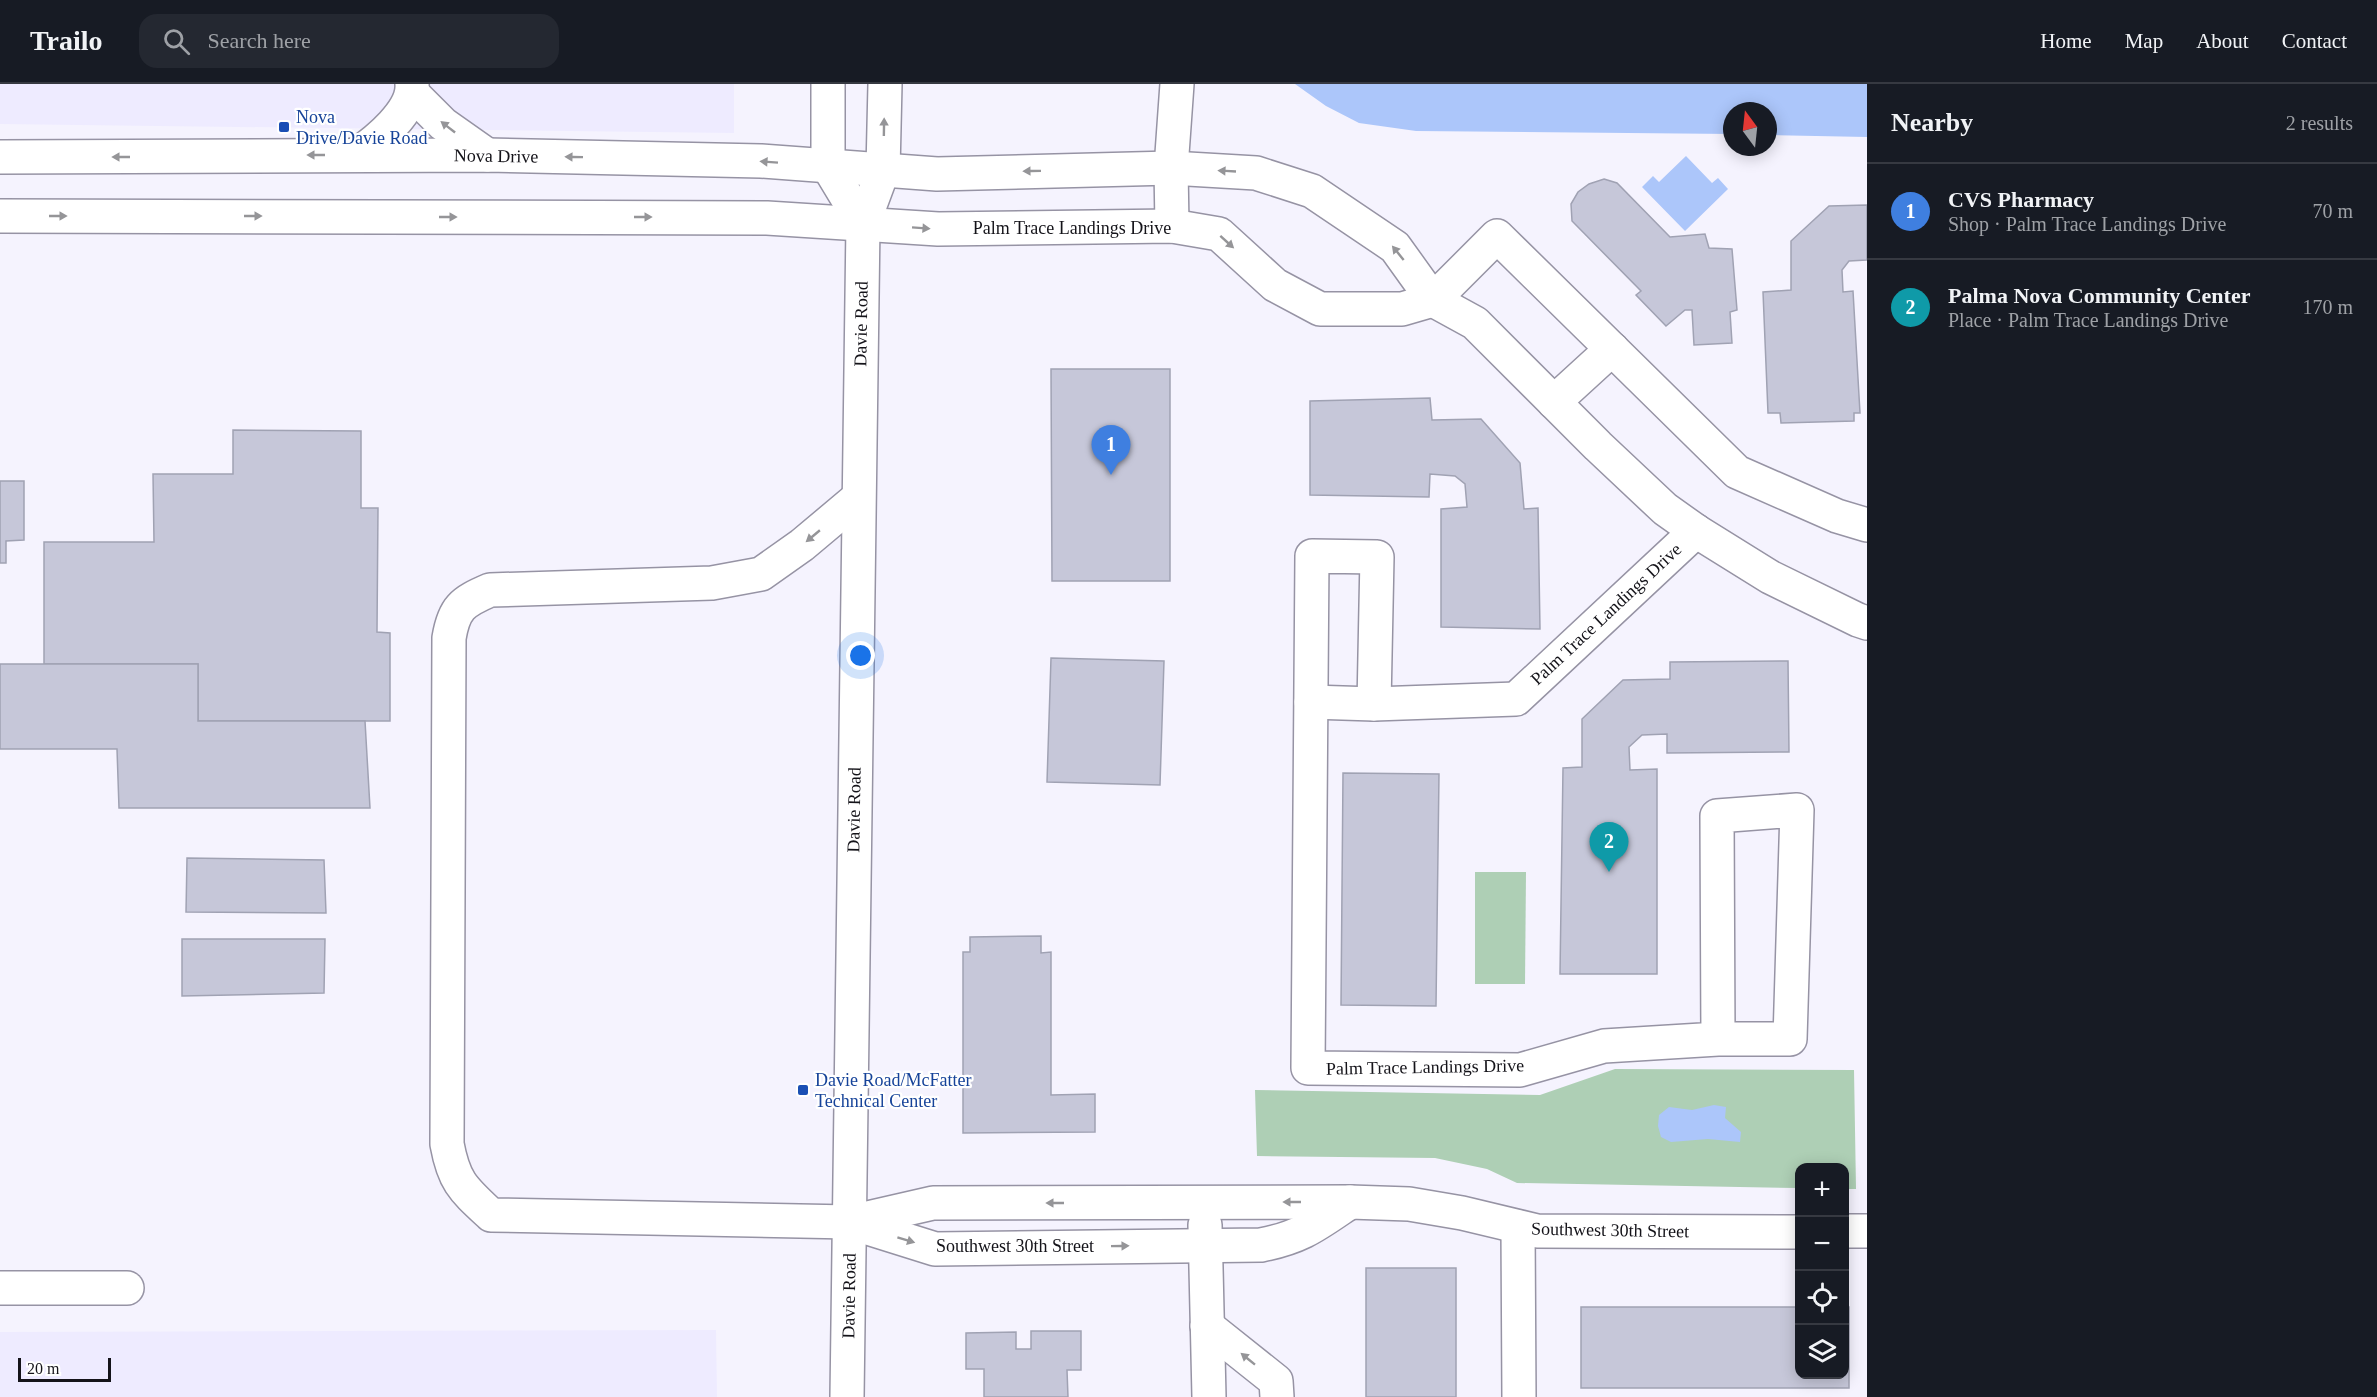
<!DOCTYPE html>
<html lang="en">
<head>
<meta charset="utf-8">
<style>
	:root { --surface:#171b24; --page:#242831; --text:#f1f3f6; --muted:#9ea1a6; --line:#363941; --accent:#2a7949 }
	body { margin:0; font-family:Georgia,serif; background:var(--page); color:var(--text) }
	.controls { position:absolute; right:18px; bottom:18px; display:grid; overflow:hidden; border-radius:12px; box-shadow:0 3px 15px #0003 }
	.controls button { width:54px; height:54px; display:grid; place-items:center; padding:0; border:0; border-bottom:2px solid var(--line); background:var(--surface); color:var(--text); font:30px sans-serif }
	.compass { position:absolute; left:1723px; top:18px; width:54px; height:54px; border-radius:50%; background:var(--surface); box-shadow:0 3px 15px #0003; rotate:345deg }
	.scale { position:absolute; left:18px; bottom:15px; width:93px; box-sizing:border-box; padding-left:6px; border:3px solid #141319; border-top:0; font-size:16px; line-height:21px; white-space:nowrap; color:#141319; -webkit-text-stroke:4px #fff; paint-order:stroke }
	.you { position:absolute; left:861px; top:572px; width:21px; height:21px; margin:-15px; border:4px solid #fff; border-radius:50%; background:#1a73e8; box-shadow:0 0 0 9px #1a73e833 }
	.badge { display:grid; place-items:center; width:39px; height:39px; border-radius:50%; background:var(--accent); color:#fff; font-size:20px; font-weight:700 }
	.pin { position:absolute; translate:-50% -50px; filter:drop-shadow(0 2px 3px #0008) }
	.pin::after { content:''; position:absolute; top:32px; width:21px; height:18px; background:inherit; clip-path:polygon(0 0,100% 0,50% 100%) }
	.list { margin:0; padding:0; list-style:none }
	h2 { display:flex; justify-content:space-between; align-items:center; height:78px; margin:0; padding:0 24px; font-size:26px }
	h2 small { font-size:20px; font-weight:400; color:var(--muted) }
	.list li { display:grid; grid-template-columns:39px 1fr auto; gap:18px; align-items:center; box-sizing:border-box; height:96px; padding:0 24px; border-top:2px solid var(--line) }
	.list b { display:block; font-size:22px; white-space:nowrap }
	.list p { margin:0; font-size:20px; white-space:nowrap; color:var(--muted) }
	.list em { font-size:20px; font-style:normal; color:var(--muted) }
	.icon { flex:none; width:33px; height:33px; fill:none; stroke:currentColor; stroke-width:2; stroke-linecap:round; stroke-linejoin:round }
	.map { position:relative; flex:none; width:1867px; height:1313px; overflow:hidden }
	header { display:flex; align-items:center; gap:36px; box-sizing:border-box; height:84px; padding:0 30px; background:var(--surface); border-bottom:2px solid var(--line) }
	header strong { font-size:28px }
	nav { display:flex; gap:33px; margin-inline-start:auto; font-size:21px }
	.search { width:420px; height:54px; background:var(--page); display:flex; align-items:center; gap:15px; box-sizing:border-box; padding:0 21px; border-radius:18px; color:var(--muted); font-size:22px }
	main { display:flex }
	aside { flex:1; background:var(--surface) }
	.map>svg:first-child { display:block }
</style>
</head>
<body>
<header>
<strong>Trailo</strong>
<div class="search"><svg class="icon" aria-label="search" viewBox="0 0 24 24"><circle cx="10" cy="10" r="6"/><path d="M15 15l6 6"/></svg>Search here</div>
<nav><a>Home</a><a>Map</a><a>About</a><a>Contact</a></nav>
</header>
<main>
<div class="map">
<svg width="1867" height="1313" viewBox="0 0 1867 1313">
	<rect width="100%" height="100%" fill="#f5f3fe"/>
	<!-- built -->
	<g fill="#eeebff">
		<polygon points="0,0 734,0 734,49 0,40"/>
		<polygon points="716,1246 717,1313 0,1313 0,1248"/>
	</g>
	<!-- green -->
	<g fill="#aecfb5">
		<polygon points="1475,788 1526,788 1525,900 1475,900"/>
		<polygon points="1615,985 1854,986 1856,1105 1845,1105 1844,1084 1800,1084 1799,1104 1517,1099 1487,1085 1435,1074 1257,1072 1255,1006 1540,1011"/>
	</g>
	<!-- water -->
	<g fill="#acc6fa">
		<polygon points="1295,0 1867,0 1867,53 1768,51 1768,27 1732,27 1732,50 1416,47 1359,39 1326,22"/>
		<polygon points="1686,72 1712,99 1718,94 1728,105 1685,147 1642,103 1653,92 1659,98"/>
		<polygon points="1714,1021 1726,1023 1725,1034 1741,1048 1740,1058 1708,1055 1671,1058 1661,1053 1658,1042 1659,1031 1669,1023 1692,1026"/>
	</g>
	<!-- building -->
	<g fill="#c6c7d9" stroke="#a0a2b3" stroke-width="1.5">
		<polygon points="1604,95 1617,99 1670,153 1705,150 1709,164 1732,165 1737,226 1730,228 1732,259 1694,261 1692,226 1685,226 1666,242 1636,211 1641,207 1572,137 1571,120 1578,108 1589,100"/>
		<polygon points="1867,121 1867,176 1849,177 1842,186 1843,208 1853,207 1860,329 1854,329 1854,337 1781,339 1780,329 1768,329 1763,208 1791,206 1791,157 1829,122"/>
		<polygon points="1051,285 1170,285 1170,497 1052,497"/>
		<polygon points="1430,314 1432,336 1481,335 1520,379 1524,425 1538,424 1540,545 1441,543 1441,425 1467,423 1465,400 1455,392 1430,390 1429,413 1310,411 1310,317"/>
		<polygon points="233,346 361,347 361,424 378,424 377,548 390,549 390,637 198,637 198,580 44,580 44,458 154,458 153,390 233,390"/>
		<polygon points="0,397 24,397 24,456 6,457 6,479 0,479"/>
		<polygon points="1051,574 1164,577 1160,701 1047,698"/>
		<polygon points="1788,577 1789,668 1667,669 1667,650 1642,651 1629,663 1630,686 1657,685 1657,890 1560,890 1563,684 1582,683 1582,635 1623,596 1670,595 1670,578"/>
		<polygon points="0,580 198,580 198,637 365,637 370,724 119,724 117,665 0,665"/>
		<polygon points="1343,689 1439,690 1436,922 1341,921"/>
		<polygon points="187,774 324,776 326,829 186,828"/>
		<polygon points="1041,852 1041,869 1051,868 1051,1011 1095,1010 1095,1048 963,1049 963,868 970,868 970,853"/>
		<polygon points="182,855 325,855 324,909 182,912"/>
		<rect x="1366" y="1184" width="90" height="129"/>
		<polygon points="1581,1223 1800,1223 1800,1290 1844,1290 1844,1223 1849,1223 1849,1304 1581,1304"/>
		<polygon points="1031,1247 1081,1247 1081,1286 1067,1286 1068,1313 984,1313 984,1285 966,1285 966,1249 1016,1248 1016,1265 1031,1265"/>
	</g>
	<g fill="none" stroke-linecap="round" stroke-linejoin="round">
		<defs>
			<g id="minor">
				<polyline points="413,10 443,40 487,71"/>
				<path d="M356,71C377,57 414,27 412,0"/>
				<polyline points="0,73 487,71 761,77 937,90 1171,84 1256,89 1312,107 1395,163 1433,216 1475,239 1598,362 1665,425 1696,447 1770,493 1858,536 1867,539"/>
				<polyline points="0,132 767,134 938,145 1172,142 1219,150 1275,201 1320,225 1402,225 1433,216 1497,152 1737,388 1837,432 1867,441"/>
				<polyline points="1172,142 1171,84 1177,0"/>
				<polyline points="1554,318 1612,265"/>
				<path d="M858,414L802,461L761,490L712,499L490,506C462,518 454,524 449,554L447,1060C454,1098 463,1105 491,1131L850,1138L933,1119L1350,1118L1409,1120L1462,1129L1537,1147L1800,1148"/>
				<polyline points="1311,618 1374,620 1516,615 1696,447"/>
				<polyline points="1374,620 1377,473 1312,472 1308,984 1520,986 1604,962 1718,955 1717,732 1797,726 1790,955 1718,955"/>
				<path d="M852,1139L935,1165L1261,1161C1302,1153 1316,1141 1350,1118"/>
				<polyline points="1205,1141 1209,1313"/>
				<polyline points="1518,1143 1519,1313"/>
				<polyline points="1844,1147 1867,1147"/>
				<polyline points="0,1204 127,1204"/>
				<polyline points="1207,1242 1276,1297 1277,1313"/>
			</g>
			<g id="major">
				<polyline points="828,0 828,82 863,140"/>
				<polyline points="847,1313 863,140 883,86 885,0"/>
			</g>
		</defs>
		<!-- minor casing -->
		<use href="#minor" stroke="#9693a4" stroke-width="36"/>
		<!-- major casing -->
		<use href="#major" stroke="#9693a4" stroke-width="36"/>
		<!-- minor -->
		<use href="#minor" stroke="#fff" stroke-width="33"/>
		<!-- major -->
		<use href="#major" stroke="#fff" stroke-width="33"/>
	</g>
	<!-- one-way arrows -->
	<defs><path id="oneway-solid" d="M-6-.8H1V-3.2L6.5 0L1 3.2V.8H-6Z" transform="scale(1.5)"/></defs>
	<g fill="#959598">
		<use href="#oneway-solid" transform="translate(448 43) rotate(-142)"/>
		<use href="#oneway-solid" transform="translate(884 43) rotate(-89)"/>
		<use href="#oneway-solid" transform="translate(316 71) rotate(180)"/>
		<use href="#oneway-solid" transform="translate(121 73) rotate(180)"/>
		<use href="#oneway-solid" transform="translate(574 73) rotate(-179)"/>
		<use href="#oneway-solid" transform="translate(769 78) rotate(-176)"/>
		<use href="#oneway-solid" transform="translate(1032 87) rotate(179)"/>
		<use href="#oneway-solid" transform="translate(1227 87) rotate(-177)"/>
		<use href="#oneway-solid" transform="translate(58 132)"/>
		<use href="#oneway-solid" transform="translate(253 132)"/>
		<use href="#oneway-solid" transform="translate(448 133)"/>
		<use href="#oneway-solid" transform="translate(643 133)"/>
		<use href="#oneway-solid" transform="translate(921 144) rotate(4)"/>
		<use href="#oneway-solid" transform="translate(1227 158) rotate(42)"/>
		<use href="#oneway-solid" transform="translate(1398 169) rotate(-129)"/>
		<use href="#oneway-solid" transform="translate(813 452) rotate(140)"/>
		<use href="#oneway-solid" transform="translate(1292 1118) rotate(180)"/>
		<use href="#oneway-solid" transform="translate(1055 1119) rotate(180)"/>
		<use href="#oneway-solid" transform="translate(906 1156) rotate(17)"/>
		<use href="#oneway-solid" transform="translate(1120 1162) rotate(-1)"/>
		<use href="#oneway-solid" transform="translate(1248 1275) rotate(-141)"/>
	</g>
	<!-- markers -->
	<g fill="#1a4fb4" stroke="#fff" stroke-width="2">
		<rect x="278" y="37" width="12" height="12" rx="3"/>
		<rect x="797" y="1000" width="12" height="12" rx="3"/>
	</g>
	<g text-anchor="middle" stroke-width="4.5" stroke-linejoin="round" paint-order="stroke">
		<!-- transit labels -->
		<g font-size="18" fill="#164399" stroke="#fff" text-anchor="start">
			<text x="296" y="39">Nova<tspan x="296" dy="21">Drive/Davie Road</tspan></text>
			<text x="815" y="1002">Davie Road/McFatter<tspan x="815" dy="21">Technical Center</tspan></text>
		</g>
		<!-- street labels -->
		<g font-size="18" fill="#141319" stroke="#fff">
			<text transform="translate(496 72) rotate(1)" y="6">Nova Drive</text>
			<text x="1072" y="150">Palm Trace Landings Drive</text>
			<text transform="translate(861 240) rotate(-89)" y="6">Davie Road</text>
			<text transform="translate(1606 530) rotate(-43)" y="6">Palm Trace Landings Drive</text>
			<text transform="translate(854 726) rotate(-89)" y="6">Davie Road</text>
			<text transform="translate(1425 983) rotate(-1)" y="6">Palm Trace Landings Drive</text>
			<text transform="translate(1610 1146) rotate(1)" y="6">Southwest 30th Street</text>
			<text x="1015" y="1168">Southwest 30th Street</text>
			<text transform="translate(849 1212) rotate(-89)" y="6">Davie Road</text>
		</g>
	</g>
</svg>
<div class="controls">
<button>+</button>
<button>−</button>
<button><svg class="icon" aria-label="locate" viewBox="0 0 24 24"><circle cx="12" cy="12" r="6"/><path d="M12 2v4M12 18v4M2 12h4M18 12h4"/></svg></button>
<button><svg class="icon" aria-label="layers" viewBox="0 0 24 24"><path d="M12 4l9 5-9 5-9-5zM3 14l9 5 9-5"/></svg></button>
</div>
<svg class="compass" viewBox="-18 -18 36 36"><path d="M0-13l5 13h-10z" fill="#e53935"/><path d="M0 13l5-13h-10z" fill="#9ea1a6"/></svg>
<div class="scale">20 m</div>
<div class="you"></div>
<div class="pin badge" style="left:1111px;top:391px;background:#3f7fe0">1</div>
<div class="pin badge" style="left:1609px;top:788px;background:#0f9aa8">2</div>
</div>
<aside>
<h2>Nearby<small>2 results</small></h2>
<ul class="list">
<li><span class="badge" style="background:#3f7fe0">1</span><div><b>CVS Pharmacy</b><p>Shop · Palm Trace Landings Drive</p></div><em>70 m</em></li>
<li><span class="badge" style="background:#0f9aa8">2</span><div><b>Palma Nova Community Center</b><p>Place · Palm Trace Landings Drive</p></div><em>170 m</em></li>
</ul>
</aside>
</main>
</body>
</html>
